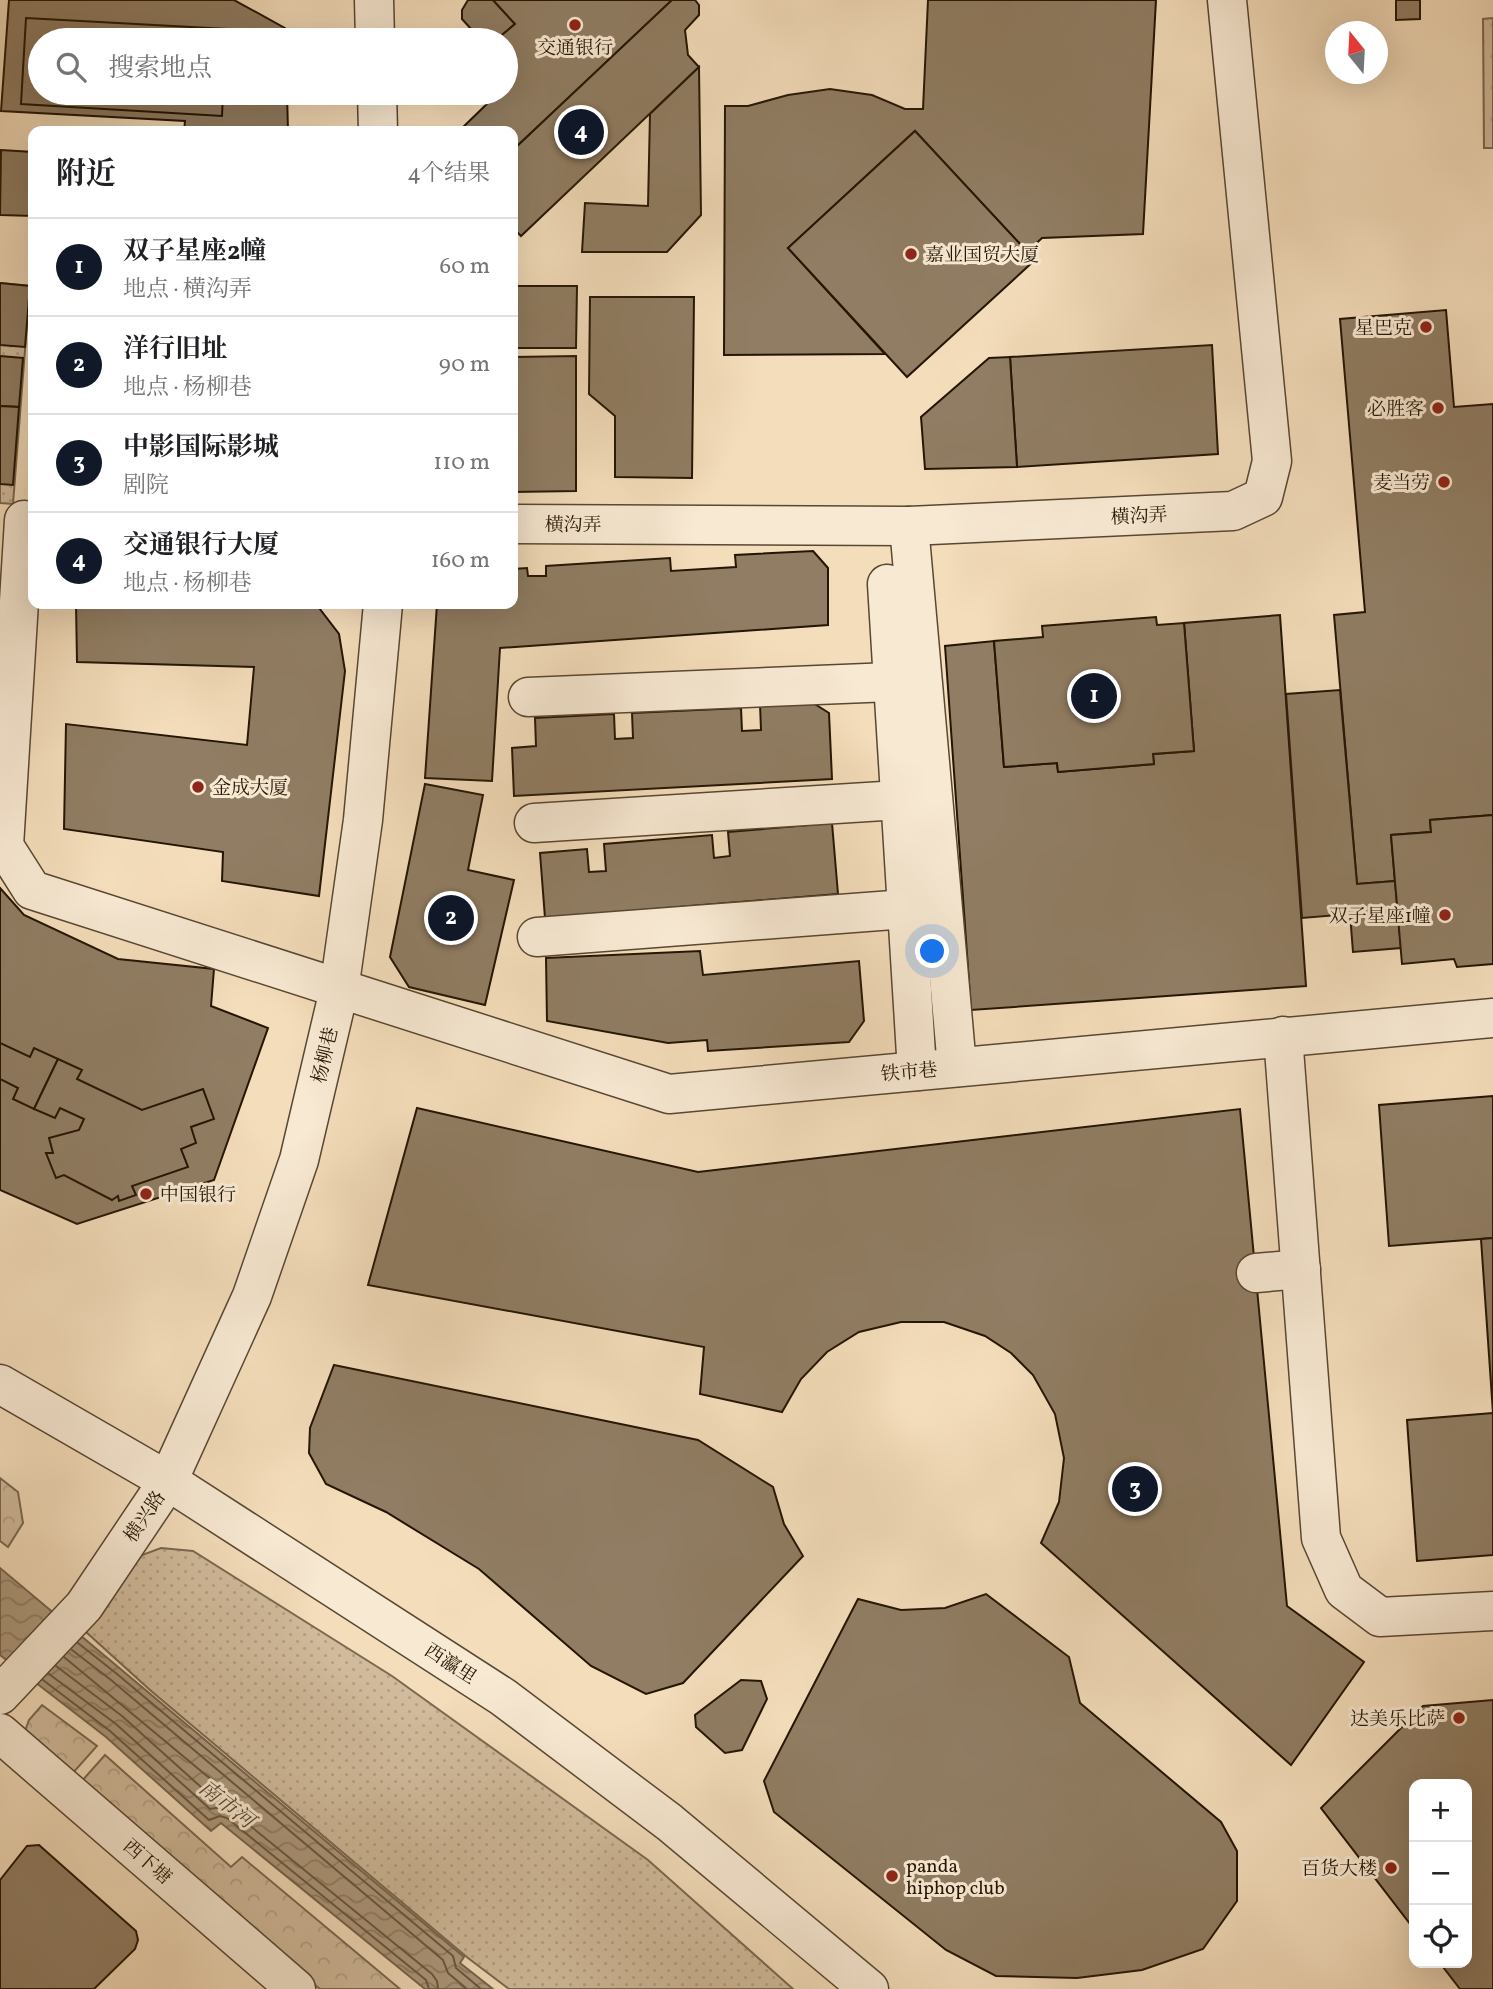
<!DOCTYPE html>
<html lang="zh">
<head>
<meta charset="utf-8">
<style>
	:root { --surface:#fff; --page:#f6f6f6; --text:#202124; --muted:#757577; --line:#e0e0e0; --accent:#111827 }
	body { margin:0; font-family:Vollkorn,"Noto Serif SC",serif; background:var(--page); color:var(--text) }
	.controls { position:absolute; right:21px; bottom:21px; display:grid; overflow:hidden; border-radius:14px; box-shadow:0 7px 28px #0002 }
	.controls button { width:63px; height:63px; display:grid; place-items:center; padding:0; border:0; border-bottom:2px solid var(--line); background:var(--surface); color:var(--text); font:35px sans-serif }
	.compass { position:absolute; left:1325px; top:21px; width:63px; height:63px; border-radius:50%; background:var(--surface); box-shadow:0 7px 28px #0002; rotate:342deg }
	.you { position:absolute; left:933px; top:952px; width:24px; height:24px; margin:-18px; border:5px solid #fff; border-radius:50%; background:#1a73e8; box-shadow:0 0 0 10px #1a73e833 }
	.badge { display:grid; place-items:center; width:46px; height:46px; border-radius:50%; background:var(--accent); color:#fff; font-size:23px; font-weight:700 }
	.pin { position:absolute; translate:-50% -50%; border:4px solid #fff; box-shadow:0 2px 7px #0006 }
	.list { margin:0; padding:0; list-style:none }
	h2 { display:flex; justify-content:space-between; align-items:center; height:91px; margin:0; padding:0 28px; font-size:30px }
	h2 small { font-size:23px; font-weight:400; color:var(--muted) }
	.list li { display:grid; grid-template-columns:46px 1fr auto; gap:21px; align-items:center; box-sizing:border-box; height:98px; padding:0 28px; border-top:2px solid var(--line) }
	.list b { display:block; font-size:26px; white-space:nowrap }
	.list p { margin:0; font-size:23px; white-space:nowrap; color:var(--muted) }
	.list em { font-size:23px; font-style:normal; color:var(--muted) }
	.icon { flex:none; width:38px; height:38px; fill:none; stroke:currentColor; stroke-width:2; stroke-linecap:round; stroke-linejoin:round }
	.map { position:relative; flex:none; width:1493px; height:1989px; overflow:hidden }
	.search { position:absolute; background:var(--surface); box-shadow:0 7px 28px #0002; left:28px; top:28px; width:490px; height:77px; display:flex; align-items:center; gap:18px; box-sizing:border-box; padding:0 24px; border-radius:38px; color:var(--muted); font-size:26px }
	.panel { position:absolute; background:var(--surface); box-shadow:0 7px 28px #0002; left:28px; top:126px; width:490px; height:483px; border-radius:14px }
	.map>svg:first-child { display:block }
</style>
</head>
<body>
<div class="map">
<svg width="1493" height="1989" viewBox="0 0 1493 1989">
	<defs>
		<pattern id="forest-crowns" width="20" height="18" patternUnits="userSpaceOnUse" patternTransform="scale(1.75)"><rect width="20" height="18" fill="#d1bb9c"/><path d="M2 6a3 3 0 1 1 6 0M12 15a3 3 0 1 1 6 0" fill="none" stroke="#b3a085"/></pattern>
		<pattern id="park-dots" width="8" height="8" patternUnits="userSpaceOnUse" patternTransform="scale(1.75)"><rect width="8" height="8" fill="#d1bb9c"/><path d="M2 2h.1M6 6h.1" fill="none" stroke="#b3a085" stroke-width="1.8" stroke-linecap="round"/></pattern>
		<pattern id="water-waves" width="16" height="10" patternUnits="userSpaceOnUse" patternTransform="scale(1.75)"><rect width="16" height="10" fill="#ad997d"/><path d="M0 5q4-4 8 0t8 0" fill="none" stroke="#8d7c64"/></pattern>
	</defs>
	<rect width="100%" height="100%" fill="#f4ddbb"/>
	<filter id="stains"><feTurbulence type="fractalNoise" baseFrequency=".00286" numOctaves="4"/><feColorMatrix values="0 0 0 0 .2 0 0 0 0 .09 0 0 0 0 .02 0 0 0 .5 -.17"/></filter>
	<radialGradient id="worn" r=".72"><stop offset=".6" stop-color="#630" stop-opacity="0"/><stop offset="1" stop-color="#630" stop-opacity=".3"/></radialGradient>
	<!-- forest -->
	<g fill="url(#forest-crowns)" stroke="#7a6850" stroke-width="2">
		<polygon points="1493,18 1493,148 1484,148 1483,19"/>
		<polygon points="0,1478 18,1492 23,1523 8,1547 0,1541"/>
		<polygon points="42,1705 97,1746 63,1784 25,1731 29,1720"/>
		<polygon points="105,1755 231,1867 242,1857 400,1989 320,1989 73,1791"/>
	</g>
	<!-- park -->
	<g fill="url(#park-dots)" stroke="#7a6850" stroke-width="2">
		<polygon points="0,283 30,286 13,504 0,503"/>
		<polygon points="161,1548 193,1551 392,1676 648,1860 793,1989 509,1989 468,1958 150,1690 85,1631 142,1555"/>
	</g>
	<!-- water -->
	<polygon fill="url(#water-waves)" stroke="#76644d" stroke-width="2" points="0,1568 464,1957 460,1963 493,1989 425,1989 221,1823 211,1831 106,1737 0,1655"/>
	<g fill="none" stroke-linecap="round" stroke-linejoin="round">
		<!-- shore -->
		<g stroke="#685740" stroke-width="2">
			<polyline points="78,1643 117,1674 453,1956 456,1968 481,1989"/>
			<polyline points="72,1650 111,1680 443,1960 448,1973 467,1989"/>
			<polyline points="56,1666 122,1716 212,1797 226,1796 225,1791 64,1657"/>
			<polyline points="49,1674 116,1724 210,1809 222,1807 232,1811 432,1974 437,1981 438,1989"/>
			<polyline points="43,1680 110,1731 209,1820 220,1816 227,1818 426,1980 429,1989"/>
		</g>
	</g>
	<!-- building -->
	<g fill="#907d63" stroke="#241504" stroke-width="2">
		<polygon points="9,0 234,0 285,28 286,40 40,40 40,93 287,93 288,131 184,131 185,121 1,111"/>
		<polygon points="468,0 493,0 515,24 496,40 481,40 462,19 462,10"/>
		<polygon points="493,0 672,0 513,150 513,131 459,131 493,98 493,93 506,93 506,40 496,40 515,24"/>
		<polygon points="672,0 695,0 699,5 699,15 685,30 688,55 699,67 521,236 513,228 513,150"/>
		<polygon points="928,0 1156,0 1143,234 1042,238 1027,252 915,131 788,248 885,354 724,355 725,106 748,106 788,95 830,89 872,95 905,109 923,109"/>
		<polygon points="1396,0 1420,0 1420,19 1396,20"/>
		<polygon points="26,18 227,29 227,40 40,40 40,93 223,93 222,116 21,104"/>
		<polygon points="699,67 701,215 667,252 582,252 585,203 648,206 650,114"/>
		<polygon points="915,131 1035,260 907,377 788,248"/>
		<polygon points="1,150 33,152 33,216 0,215"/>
		<polygon points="0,283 30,286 25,347 0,345"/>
		<polygon points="513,286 577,286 576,348 513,348"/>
		<polygon points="590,297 694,297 692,478 615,477 615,416 589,394"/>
		<polygon points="1446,310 1454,407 1493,404 1493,815 1430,820 1431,832 1391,835 1395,881 1357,884 1334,615 1365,612 1340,319"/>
		<polygon points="1212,345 1218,454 1017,467 1010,357"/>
		<polygon points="0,356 23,358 19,407 0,406"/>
		<polygon points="576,356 576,491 513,492 513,357"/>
		<polygon points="1010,357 1017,467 925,469 921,417 989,358"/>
		<polygon points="0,406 19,407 13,485 0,484"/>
		<polygon points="813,551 828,568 828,625 500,648 492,781 425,778 437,604 513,604 513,569 527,568 528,576 546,576 546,566 670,558 671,571 736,567 735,555"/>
		<polygon points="76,604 316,604 339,634 345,671 319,896 222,881 223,852 64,829 66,724 247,745 254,667 77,662"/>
		<polygon points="1280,615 1306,986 971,1010 945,646 994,641 1004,767 1057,763 1058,772 1154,764 1153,754 1194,751 1184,623"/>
		<polygon points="1156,617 1157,625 1184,623 1194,751 1153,754 1154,764 1058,772 1057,763 1004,767 994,641 1043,637 1042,626"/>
		<polygon points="1340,690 1357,884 1395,881 1401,948 1353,952 1350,914 1302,918 1286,694"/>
		<polygon points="810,701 829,713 832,779 514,796 512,748 536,746 535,718 614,714 615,739 633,738 632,713 741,708 742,731 761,730 760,704"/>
		<polygon points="425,784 483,795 468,870 514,880 485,1005 409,987 390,957"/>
		<polygon points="1493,815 1493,964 1457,967 1454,959 1402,964 1391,835 1431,832 1430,820"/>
		<polygon points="832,823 838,894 545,918 540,853 587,849 589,872 606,871 604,844 712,835 714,858 730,856 728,832"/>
		<polygon points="0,888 24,915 118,959 214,969 211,1006 268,1028 214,1180 77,1224 0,1190"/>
		<polygon points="700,951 703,975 859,961 864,1021 849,1042 708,1051 707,1040 668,1043 547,1021 546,958"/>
		<polygon points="0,1043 30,1057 34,1048 58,1059 34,1109 13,1099 18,1088 0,1079"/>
		<polygon points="58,1059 82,1070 77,1079 142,1110 203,1089 214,1119 191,1127 196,1143 181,1149 188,1167 132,1186 136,1195 119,1201 118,1196 112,1200 64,1175 56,1178 46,1153 53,1153 49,1138 79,1130 84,1119 60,1108 55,1118 34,1109"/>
		<polygon points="1493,1096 1493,1238 1389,1246 1379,1105"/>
		<polygon points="417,1108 698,1172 1240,1109 1287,1606 1364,1662 1291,1765 1041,1543 1059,1502 1064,1458 1055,1414 1033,1375 1011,1353 985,1336 944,1322 901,1322 859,1332 827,1352 801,1379 782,1412 700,1394 704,1347 368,1285"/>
		<polygon points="1493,1238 1493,1413 1481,1239"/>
		<polygon points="334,1365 698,1440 773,1487 784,1524 803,1556 683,1683 646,1694 591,1666 479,1569 386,1512 326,1484 309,1453 310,1428"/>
		<polygon points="1493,1413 1493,1555 1417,1561 1407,1420"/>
		<polygon points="986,1594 1069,1657 1080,1703 1221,1822 1237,1851 1237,1901 1203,1949 1142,1970 1077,1978 996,1976 946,1950 774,1812 764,1781 858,1599 901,1610 945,1608"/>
		<polygon points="741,1680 761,1681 767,1699 742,1750 725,1753 696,1727 695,1715"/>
		<polygon points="1493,1700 1493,1989 1460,1989 1440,1963 1467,1963 1467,1784 1414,1784 1414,1929 1321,1808 1423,1706"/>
		<polygon points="39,1845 136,1931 138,1940 135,1949 94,1989 0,1989 0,1880 27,1846"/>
	</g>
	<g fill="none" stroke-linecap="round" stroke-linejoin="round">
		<defs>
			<g id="minor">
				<polyline points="374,0 375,40"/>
				<polyline points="377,93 378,131"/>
				<polyline points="24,520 4,846 32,890 669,1094 1493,1018"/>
				<polyline points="513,524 909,526 1233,511 1263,497 1272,461 1227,0"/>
				<polyline points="909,526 957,1067"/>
				<polyline points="887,584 917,1071"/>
				<polyline points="528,697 891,682"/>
				<polyline points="534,823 899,800"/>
				<polyline points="537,937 906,909"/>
				<polyline points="1283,1036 1321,1538 1344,1590 1380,1617 1493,1611"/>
				<polyline points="1256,1273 1301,1269"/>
				<polyline points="0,1384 168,1481 503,1697 669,1822 869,1989"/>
				<polyline points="0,1695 84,1606 168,1481 252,1296 299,1160 339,990 363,820 383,604"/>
				<polyline points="0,1733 296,1989"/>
			</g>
		</defs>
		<!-- minor casing -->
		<use href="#minor" stroke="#584732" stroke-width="41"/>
		<!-- minor -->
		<use href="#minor" stroke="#f8e9d3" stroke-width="38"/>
	</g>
	<!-- markers -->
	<g fill="#8f2418" stroke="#f8e9d3" stroke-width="2.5">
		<circle cx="575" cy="25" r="7"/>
		<circle cx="911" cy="254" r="7"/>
		<circle cx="1426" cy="327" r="7"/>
		<circle cx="1438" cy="408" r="7"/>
		<circle cx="1444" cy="482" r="7"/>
		<circle cx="198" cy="787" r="7"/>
		<circle cx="1445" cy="915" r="7"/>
		<circle cx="146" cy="1194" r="7"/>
		<circle cx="1459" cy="1718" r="7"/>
		<circle cx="1391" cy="1868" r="7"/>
		<circle cx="892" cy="1876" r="7"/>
	</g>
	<g text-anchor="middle" stroke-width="6" stroke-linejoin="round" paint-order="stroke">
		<!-- poi labels -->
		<g font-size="19" fill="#241504" stroke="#f8e9d3" text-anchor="end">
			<text x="575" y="54" text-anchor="middle">交通银行</text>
			<text x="925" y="261" text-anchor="start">嘉业国贸大厦</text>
			<text x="1412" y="334">星巴克</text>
			<text x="1424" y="415">必胜客</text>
			<text x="1430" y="489">麦当劳</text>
			<text x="212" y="794" text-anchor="start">金成大厦</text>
			<text x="1431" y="922">双子星座1幢</text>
			<text x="160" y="1201" text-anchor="start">中国银行</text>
			<text x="1445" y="1725">达美乐比萨</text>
			<text x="906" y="1872" text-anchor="start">panda<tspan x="906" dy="22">hiphop club</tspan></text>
			<text x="1377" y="1875">百货大楼</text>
		</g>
		<!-- street labels -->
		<g font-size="19" fill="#241504" stroke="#f8e9d3">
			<text transform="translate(1139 515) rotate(-3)" y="7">横沟弄</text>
			<text x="573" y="531">横沟弄</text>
			<text transform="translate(324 1055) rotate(-77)" y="7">杨柳巷</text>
			<text transform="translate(909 1071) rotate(-5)" y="7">铁市巷</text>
			<text transform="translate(144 1516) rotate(-56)" y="7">横兴路</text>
			<text transform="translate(451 1663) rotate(33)" y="7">西瀛里</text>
			<text transform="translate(148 1861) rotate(41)" y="7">西下塘</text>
		</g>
		<!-- water labels -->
		<g font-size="21" font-style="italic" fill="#5b4a34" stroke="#f8e9d3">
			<text transform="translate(227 1804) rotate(38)" y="7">南市河</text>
		</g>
	</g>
	<rect width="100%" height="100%" filter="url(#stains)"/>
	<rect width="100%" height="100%" fill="url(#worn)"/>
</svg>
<div class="controls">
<button>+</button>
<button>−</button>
<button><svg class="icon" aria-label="locate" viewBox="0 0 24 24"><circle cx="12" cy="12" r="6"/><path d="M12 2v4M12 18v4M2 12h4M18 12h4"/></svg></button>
</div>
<svg class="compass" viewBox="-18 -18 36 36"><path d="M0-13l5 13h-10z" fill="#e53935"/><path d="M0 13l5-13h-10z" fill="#757577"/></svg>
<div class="you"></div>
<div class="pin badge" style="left:1094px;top:696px">1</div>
<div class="pin badge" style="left:451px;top:918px">2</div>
<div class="pin badge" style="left:1135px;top:1489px">3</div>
<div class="pin badge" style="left:581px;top:132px">4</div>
<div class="search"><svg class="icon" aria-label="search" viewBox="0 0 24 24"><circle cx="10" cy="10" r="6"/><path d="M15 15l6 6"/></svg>搜索地点</div>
<section class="panel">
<h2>附近<small>4个结果</small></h2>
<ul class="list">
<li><span class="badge">1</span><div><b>双子星座2幢</b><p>地点 · 横沟弄</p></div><em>60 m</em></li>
<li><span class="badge">2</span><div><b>洋行旧址</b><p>地点 · 杨柳巷</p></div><em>90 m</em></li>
<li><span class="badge">3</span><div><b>中影国际影城</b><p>剧院</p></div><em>110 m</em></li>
<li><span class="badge">4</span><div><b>交通银行大厦</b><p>地点 · 杨柳巷</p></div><em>160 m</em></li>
</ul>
</section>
</div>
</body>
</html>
